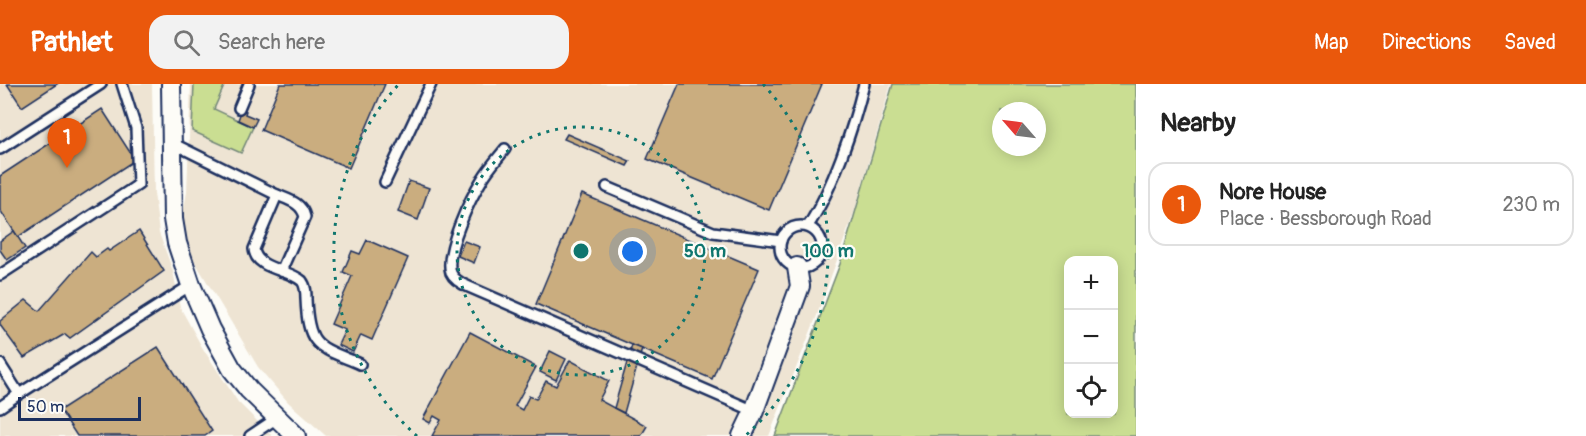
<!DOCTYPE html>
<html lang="en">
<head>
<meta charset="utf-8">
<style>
	:root { --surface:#fff; --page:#f2f2f2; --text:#222; --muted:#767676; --line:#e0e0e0; --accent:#ea580c }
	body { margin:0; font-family:Pangolin,sans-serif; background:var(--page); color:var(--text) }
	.controls { position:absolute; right:18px; bottom:18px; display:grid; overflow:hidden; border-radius:12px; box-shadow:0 3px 15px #0003 }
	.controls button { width:54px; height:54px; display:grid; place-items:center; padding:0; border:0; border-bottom:2px solid var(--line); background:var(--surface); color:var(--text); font:30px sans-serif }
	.compass { position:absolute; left:992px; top:18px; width:54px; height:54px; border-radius:50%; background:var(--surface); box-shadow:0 3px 15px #0003; rotate:298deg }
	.scale { position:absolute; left:18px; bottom:15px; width:123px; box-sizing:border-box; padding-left:6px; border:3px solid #1b2f5e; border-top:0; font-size:16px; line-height:21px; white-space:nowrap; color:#1b2f5e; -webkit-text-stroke:4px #fdfcf7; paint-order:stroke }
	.you { position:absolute; left:633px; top:168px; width:21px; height:21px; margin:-15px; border:4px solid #fff; border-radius:50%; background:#1a73e8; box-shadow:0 0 0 9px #1a73e833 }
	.badge { display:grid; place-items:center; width:39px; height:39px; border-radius:50%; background:var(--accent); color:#fff; font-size:20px; font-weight:700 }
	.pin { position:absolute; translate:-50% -50px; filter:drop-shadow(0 2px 3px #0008) }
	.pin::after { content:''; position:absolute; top:32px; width:21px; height:18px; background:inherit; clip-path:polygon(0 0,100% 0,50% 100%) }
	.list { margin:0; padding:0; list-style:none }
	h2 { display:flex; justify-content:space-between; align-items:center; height:78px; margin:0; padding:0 24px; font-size:26px }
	h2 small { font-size:20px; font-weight:400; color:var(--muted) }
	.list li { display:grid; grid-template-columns:39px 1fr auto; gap:18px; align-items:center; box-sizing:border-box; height:84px; margin:0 12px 12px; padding:0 12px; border:2px solid var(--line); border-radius:18px }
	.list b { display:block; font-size:22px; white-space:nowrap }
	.list p { margin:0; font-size:20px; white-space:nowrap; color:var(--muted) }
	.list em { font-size:20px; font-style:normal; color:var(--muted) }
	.icon { flex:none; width:33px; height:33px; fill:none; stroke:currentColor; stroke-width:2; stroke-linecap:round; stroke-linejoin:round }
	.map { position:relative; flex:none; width:1136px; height:352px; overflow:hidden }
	header { display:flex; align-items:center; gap:36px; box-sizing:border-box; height:84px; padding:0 30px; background:var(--accent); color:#fff }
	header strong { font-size:28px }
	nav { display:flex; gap:33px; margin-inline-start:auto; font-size:21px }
	.search { width:420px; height:54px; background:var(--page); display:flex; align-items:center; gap:15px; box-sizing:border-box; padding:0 21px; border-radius:18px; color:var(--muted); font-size:22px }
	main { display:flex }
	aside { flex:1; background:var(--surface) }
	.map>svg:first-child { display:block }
</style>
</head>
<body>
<header>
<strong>Pathlet</strong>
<div class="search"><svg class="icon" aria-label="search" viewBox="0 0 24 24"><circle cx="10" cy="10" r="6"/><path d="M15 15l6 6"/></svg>Search here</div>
<nav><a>Map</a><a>Directions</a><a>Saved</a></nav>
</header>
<main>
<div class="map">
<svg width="1136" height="352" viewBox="0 0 1136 352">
	<rect width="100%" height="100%" fill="#fdfcf7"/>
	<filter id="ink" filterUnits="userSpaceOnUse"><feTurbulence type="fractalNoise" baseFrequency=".0167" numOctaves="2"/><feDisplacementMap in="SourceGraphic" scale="12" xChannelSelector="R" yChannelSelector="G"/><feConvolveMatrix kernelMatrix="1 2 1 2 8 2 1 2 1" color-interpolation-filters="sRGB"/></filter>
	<g filter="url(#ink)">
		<!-- built -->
		<g fill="#eee4d3">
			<polygon points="0,0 152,0 154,109 159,149 173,187 180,223 202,263 238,318 272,352 0,352"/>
			<polygon points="191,0 891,0 855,126 816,234 769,352 326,352 288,318 258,283 179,151 187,108"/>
		</g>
		<!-- green -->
		<g fill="#cade92" stroke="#728678" stroke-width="1.5" fill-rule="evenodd">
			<polygon points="194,0 225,0 214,25 253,43 241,69 192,47"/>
			<path d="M893,0H1136V352H775L840,180ZM1001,27H1037V63H1001ZM1068,177H1114V330H1068Z"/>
		</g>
		<!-- building -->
		<g fill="#caad7f" stroke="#1b2f5e" stroke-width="1.5">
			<polygon points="7,0 57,0 22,23"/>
			<polygon points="280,0 385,0 349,84 261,46"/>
			<polygon points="679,0 822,0 769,126 647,75"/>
			<polygon points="102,25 135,76 18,153 0,126 0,92"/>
			<polygon points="242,25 246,27 245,30 257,35 253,43 238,36"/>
			<polygon points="567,50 630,77 627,82 564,55"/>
			<polygon points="409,97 429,104 418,136 398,128"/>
			<polygon points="582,110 759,185 712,295 536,220"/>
			<polygon points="14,147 25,164 7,176 0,166 0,157"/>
			<polygon points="139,147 164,187 70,254 65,250 24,274 0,241 0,237 26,216 39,227 91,168 96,173 107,165 109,167"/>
			<polygon points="367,156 408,174 372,256 361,251 353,268 338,261 345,246 331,240 352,192 343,188 352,167 360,170"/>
			<polygon points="464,157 480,163 474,179 458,172"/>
			<polygon points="470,248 536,283 515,322 522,326 529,312 536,315 546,297 556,302 570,276 609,297 599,316 647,342 641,352 432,352 441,336 434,332 430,339 423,335"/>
			<polygon points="632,261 642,265 624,329 614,324"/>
			<polygon points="158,263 212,347 205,352 77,352 60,326"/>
			<polygon points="550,267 566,275 556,296 540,288"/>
		</g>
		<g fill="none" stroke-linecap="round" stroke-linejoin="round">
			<defs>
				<g id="service">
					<polyline points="239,24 249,0"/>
					<path d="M172,59L277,111L254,165C256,186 289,185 302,197C306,202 306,209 306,215C308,264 318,262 360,280"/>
					<polyline points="0,65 101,0"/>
					<path d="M505,65C498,74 489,84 483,94C471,113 444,168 451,189C454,196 462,200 469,203L754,327"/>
					<polyline points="385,98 431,0"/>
					<polyline points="607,103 713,148 781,157"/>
					<path d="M277,111C289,116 302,119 305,133L281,187"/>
					<circle cx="801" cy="163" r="21"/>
					<path d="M808,142C833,104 853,45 864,0"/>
					<polyline points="0,191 138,101 136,44 122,0"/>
					<polyline points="0,280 19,310 191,201"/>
					<polyline points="0,323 19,310"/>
					<polyline points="250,352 277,334"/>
				</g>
				<g id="minor">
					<polyline points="171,0 173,135 177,159 191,201 210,245 232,285 249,306 296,352"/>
					<polyline points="742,352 754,327 800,202 797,183"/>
				</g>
			</defs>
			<!-- service casing -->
			<use href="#service" stroke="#1b2f5e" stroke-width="14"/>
			<!-- minor casing -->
			<use href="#minor" stroke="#1b2f5e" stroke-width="22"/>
			<!-- service -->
			<use href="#service" stroke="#fdfcf7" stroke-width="9"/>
			<!-- minor -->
			<use href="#minor" stroke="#fdfcf7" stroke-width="18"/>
		</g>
	</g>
	<!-- distance rings -->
	<g fill="none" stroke="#0f766e" stroke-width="3" stroke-dasharray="3 6">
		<circle cx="581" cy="167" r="124"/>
		<path d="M417 352A247 247 0 0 1 399 0M763 0A247 247 0 0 1 745 352"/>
	</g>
	<circle cx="581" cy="167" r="9" fill="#0f766e" stroke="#fdfcf7" stroke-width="3"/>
	<g font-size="18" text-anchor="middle" font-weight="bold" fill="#0f766e" stroke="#fdfcf7" stroke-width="4.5" stroke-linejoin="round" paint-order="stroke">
		<text x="705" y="173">50 m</text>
		<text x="828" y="173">100 m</text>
	</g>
</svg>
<div class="controls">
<button>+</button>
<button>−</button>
<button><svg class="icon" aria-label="locate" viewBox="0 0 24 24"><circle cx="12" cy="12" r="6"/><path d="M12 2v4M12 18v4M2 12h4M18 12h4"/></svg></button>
</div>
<svg class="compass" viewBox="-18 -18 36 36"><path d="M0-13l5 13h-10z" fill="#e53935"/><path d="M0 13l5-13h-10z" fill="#767676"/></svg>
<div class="scale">50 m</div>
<div class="you"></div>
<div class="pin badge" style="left:67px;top:84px">1</div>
</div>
<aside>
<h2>Nearby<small></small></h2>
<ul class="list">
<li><span class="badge">1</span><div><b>Nore House</b><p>Place · Bessborough Road</p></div><em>230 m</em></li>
</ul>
</aside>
</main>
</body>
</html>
